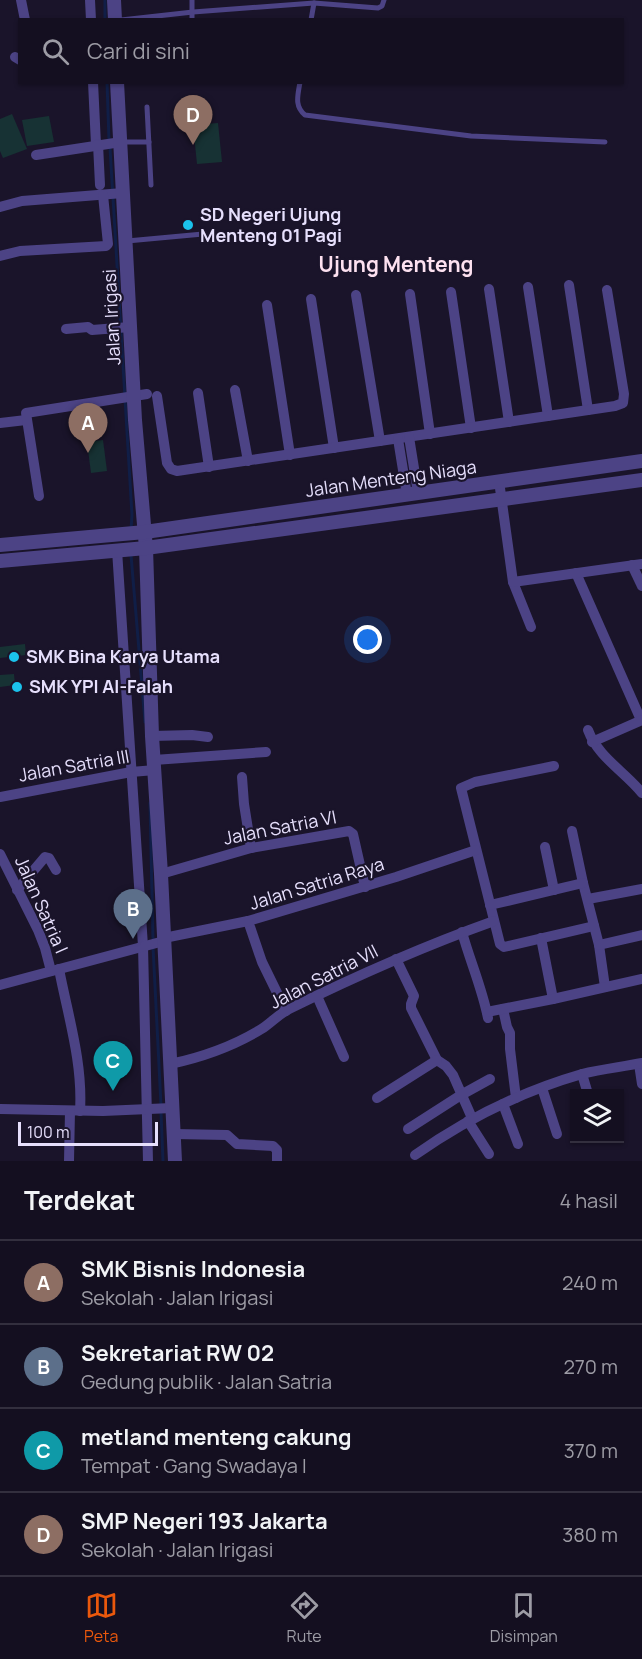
<!DOCTYPE html>
<html lang="id">
<head>
<meta charset="utf-8">
<style>
	:root { --surface:#140f20; --page:#211d2d; --text:#f1f3f6; --muted:#9d9ca5; --line:#332f3e; --accent:#ea580c }
	body { margin:0; font-family:Manrope,sans-serif; background:var(--page); color:var(--text) }
	.controls { position:absolute; right:18px; bottom:18px; display:grid; overflow:hidden; border-radius:0px; box-shadow:0 2px 4px #0004 }
	.controls button { width:54px; height:54px; display:grid; place-items:center; padding:0; border:0; border-bottom:2px solid var(--line); background:var(--surface); color:var(--text); font:30px sans-serif }
	.scale { position:absolute; left:18px; bottom:15px; width:140px; box-sizing:border-box; padding-left:6px; border:3px solid #e6dffc; border-top:0; font-size:16px; line-height:21px; white-space:nowrap; color:#e6dffc; -webkit-text-stroke:4px #1a142a; paint-order:stroke }
	.you { position:absolute; left:368px; top:640px; width:21px; height:21px; margin:-15px; border:4px solid #fff; border-radius:50%; background:#1a73e8; box-shadow:0 0 0 9px #1a73e833 }
	.badge { display:grid; place-items:center; width:39px; height:39px; border-radius:50%; background:var(--accent); color:#fff; font-size:20px; font-weight:700 }
	.pin { position:absolute; translate:-50% -50px; filter:drop-shadow(0 2px 3px #0008) }
	.pin::after { content:''; position:absolute; top:32px; width:21px; height:18px; background:inherit; clip-path:polygon(0 0,100% 0,50% 100%) }
	.list { margin:0; padding:0; list-style:none }
	h2 { display:flex; justify-content:space-between; align-items:center; height:78px; margin:0; padding:0 24px; font-size:26px }
	h2 small { font-size:20px; font-weight:400; color:var(--muted) }
	.list li { display:grid; grid-template-columns:39px 1fr auto; gap:18px; align-items:center; box-sizing:border-box; height:84px; padding:0 24px; border-top:2px solid var(--line) }
	.list b { display:block; font-size:22px; white-space:nowrap }
	.list p { margin:0; font-size:20px; white-space:nowrap; color:var(--muted) }
	.list em { font-size:20px; font-style:normal; color:var(--muted) }
	.icon { flex:none; width:33px; height:33px; fill:none; stroke:currentColor; stroke-width:2; stroke-linecap:round; stroke-linejoin:round }
	.map { position:relative; flex:none; width:642px; height:1161px; overflow:hidden }
	.search { position:absolute; background:var(--surface); box-shadow:0 2px 4px #0004; left:18px; right:18px; top:18px; height:66px; display:flex; align-items:center; gap:15px; box-sizing:border-box; padding:0 21px; border-radius:0px; color:var(--muted); font-size:22px }
	.sheet { height:414px; background:var(--surface) }
	nav { display:flex; justify-content:space-around; align-items:center; box-sizing:border-box; height:84px; border-top:2px solid var(--line); background:var(--surface); font-size:16px; color:var(--muted) }
	nav a { display:grid; justify-items:center; gap:3px }
	nav .on { color:var(--accent) }
	.map>svg:first-child { display:block }
</style>
</head>
<body>
<div class="map">
<svg width="642" height="1161" viewBox="0 0 642 1161">
	<rect width="100%" height="100%" fill="#1a142a"/>
	<!-- green -->
	<g fill="#173234">
		<polygon points="12,114 27,149 3,158 0,151 0,119"/>
		<polygon points="49,116 54,142 27,146 22,120"/>
		<polygon points="218,123 222,162 197,164 193,125"/>
		<polygon points="103,440 107,471 91,473 87,442"/>
		<polygon points="25,644 26,655 0,658 0,647"/>
		<polygon points="14,674 15,685 0,687 0,675"/>
	</g>
	<g fill="none" stroke-linecap="round" stroke-linejoin="round">
		<!-- stream -->
		<g stroke="#101e47" stroke-width="3">
			<polyline points="105,0 105,20"/>
			<polyline points="107,82 109,141"/>
			<polyline points="110,148 132,515 131,530"/>
			<polyline points="131,555 145,722"/>
			<polyline points="150,803 153,940"/>
			<polyline points="153,947 161,1105"/>
			<polyline points="161,1112 163,1161"/>
		</g>
		<!-- service -->
		<g stroke="#4c4385" stroke-width="5">
			<polyline points="121,20 193,12 314,3 378,8 382,6 384,0"/>
			<polyline points="192,20 192,0"/>
			<polyline points="311,20 314,3"/>
			<path d="M300,82C298,95 294,106 305,115L471,136L605,142"/>
			<polyline points="147,107 151,185"/>
			<polyline points="121,142 149,142"/>
			<polyline points="127,241 203,234"/>
		</g>
		<!-- minor -->
		<g stroke="#4c4385" stroke-width="10">
			<polyline points="21,0 25,20"/>
			<polyline points="90,0 91,20"/>
			<polyline points="15,57 20,60"/>
			<polyline points="93,82 96,145"/>
			<polyline points="98,144 100,185"/>
			<polyline points="36,155 121,142"/>
			<polyline points="0,207 22,201 123,193"/>
			<polyline points="0,256 20,251 106,246 108,244 103,195"/>
			<polyline points="569,285 588,410"/>
			<polyline points="528,287 548,416"/>
			<polyline points="489,289 509,422"/>
			<polyline points="451,292 471,428"/>
			<polyline points="410,294 430,434"/>
			<polyline points="356,295 380,441"/>
			<polyline points="311,299 334,448"/>
			<polyline points="267,305 290,455"/>
			<polyline points="66,329 88,327 92,330 130,327"/>
			<polyline points="235,390 248,461"/>
			<polyline points="198,393 209,467"/>
			<polyline points="157,396 167,463 171,469 177,471 615,406 623,403 624,394 607,290"/>
			<polyline points="0,423 26,420"/>
			<polyline points="409,437 418,493"/>
			<polyline points="398,439 407,495"/>
			<polyline points="499,481 513,582 531,627"/>
			<polyline points="39,496 26,413 147,394"/>
			<polyline points="117,550 143,946 148,1161"/>
			<polyline points="632,565 642,586"/>
			<polyline points="576,573 641,720"/>
			<polyline points="513,582 642,564"/>
			<path d="M588,730C598,757 624,771 642,793"/>
			<polyline points="152,736 192,735 208,737"/>
			<polyline points="592,742 642,720"/>
			<polyline points="154,760 266,752"/>
			<polyline points="554,766 475,782 461,788 500,944 504,947 594,926"/>
			<polyline points="242,777 244,804 251,848"/>
			<polyline points="0,797 131,772 155,770"/>
			<polyline points="572,831 583,883 599,945 605,987"/>
			<polyline points="545,847 554,890"/>
			<polyline points="0,854 38,930 45,948 51,971"/>
			<polyline points="161,874 251,848 349,831 353,834 365,887"/>
			<polyline points="17,890 45,857 49,858 56,870"/>
			<polyline points="588,899 642,889"/>
			<polyline points="490,905 583,883"/>
			<polyline points="248,921 262,962 286,1011"/>
			<path d="M462,932C470,961 482,988 488,1018"/>
			<polyline points="164,938 248,921 396,877 476,850"/>
			<polyline points="541,938 553,999"/>
			<polyline points="599,945 642,935"/>
			<polyline points="396,959 414,996 411,1004 411,1008 437,1060 446,1066 453,1075 472,1118"/>
			<path d="M59,969C68,1016 83,1063 80,1111"/>
			<polyline points="0,985 164,941"/>
			<polyline points="317,996 344,1057"/>
			<polyline points="503,1009 507,1027 510,1033 510,1049 516,1098"/>
			<polyline points="487,1012 553,999 642,979"/>
			<path d="M170,1064C203,1057 234,1046 263,1028C272,1022 279,1014 289,1009C356,976 424,946 494,921"/>
			<polyline points="639,1064 642,1084"/>
			<polyline points="582,1074 588,1094"/>
			<polyline points="542,1088 557,1134"/>
			<polyline points="377,1098 437,1060"/>
			<polyline points="503,1104 518,1144"/>
			<polyline points="0,1109 103,1111 172,1108"/>
			<polyline points="468,1121 489,1154"/>
			<polyline points="408,1129 461,1095 490,1079"/>
			<polyline points="174,1134 227,1135 237,1144 273,1146 277,1150 277,1161"/>
			<path d="M415,1155C466,1119 523,1091 582,1074C602,1069 622,1067 642,1063"/>
			<polyline points="69,1161 70,1111"/>
		</g>
		<!-- tertiary -->
		<g stroke="#4c4385" stroke-width="14">
			<polyline points="114,0 115,20"/>
			<polyline points="117,82 135,420 146,548 152,736 161,874 175,1161"/>
			<polyline points="0,545 145,532 642,461"/>
			<polyline points="0,561 146,548 642,480"/>
		</g>
	</g>
	<!-- markers -->
	<g fill="#1bc2ec" stroke="#1a142a" stroke-width="2">
		<circle cx="188" cy="225" r="6"/>
		<circle cx="14" cy="657" r="6"/>
		<circle cx="17" cy="687" r="6"/>
	</g>
	<g text-anchor="middle" stroke-width="4.5" stroke-linejoin="round" paint-order="stroke">
		<!-- poi labels -->
		<g font-size="18" font-weight="bold" fill="#e6dffc" stroke="#1a142a" text-anchor="start">
			<text x="200" y="221">SD Negeri Ujung<tspan x="200" dy="21">Menteng 01 Pagi</tspan></text>
			<text x="26" y="663">SMK Bina Karya Utama</text>
			<text x="29" y="693">SMK YPI Al-Falah</text>
		</g>
		<!-- street labels -->
		<g font-size="18" fill="#e6dffc" stroke="#1a142a">
			<text transform="translate(112 317) rotate(-93)" y="6">Jalan Irigasi</text>
			<text transform="translate(391 479) rotate(-8)" y="6">Jalan Menteng Niaga</text>
			<text transform="translate(74 766) rotate(-10)" y="6">Jalan Satria III</text>
			<text transform="translate(280 828) rotate(-11)" y="6">Jalan Satria VI</text>
			<text transform="translate(317 884) rotate(-17)" y="6">Jalan Satria Raya</text>
			<text transform="translate(41 905) rotate(66)" y="6">Jalan Satria I</text>
			<text transform="translate(324 977) rotate(-27)" y="6">Jalan Satria VII</text>
		</g>
		<!-- quarter labels -->
		<g font-size="21" font-weight="bold" fill="#fde1f0" stroke="#1a142a">
			<text x="396" y="272">Ujung Menteng</text>
		</g>
	</g>
</svg>
<div class="controls">
<button><svg class="icon" aria-label="layers" viewBox="0 0 24 24"><path d="M12 4l9 5-9 5-9-5zM3 14l9 5 9-5"/></svg></button>
</div>
<div class="scale">100 m</div>
<div class="you"></div>
<div class="pin badge" style="left:88px;top:453px;background:#8d6e63">A</div>
<div class="pin badge" style="left:133px;top:939px;background:#5c6f8a">B</div>
<div class="pin badge" style="left:113px;top:1091px;background:#0f9aa8">C</div>
<div class="pin badge" style="left:193px;top:145px;background:#8d6e63">D</div>
<div class="search"><svg class="icon" aria-label="search" viewBox="0 0 24 24"><circle cx="10" cy="10" r="6"/><path d="M15 15l6 6"/></svg>Cari di sini</div>
</div>
<section class="sheet">
<h2>Terdekat<small>4 hasil</small></h2>
<ul class="list">
<li><span class="badge" style="background:#8d6e63">A</span><div><b>SMK Bisnis Indonesia</b><p>Sekolah · Jalan Irigasi</p></div><em>240 m</em></li>
<li><span class="badge" style="background:#5c6f8a">B</span><div><b>Sekretariat RW 02</b><p>Gedung publik · Jalan Satria</p></div><em>270 m</em></li>
<li><span class="badge" style="background:#0f9aa8">C</span><div><b>metland menteng cakung</b><p>Tempat · Gang Swadaya I</p></div><em>370 m</em></li>
<li><span class="badge" style="background:#8d6e63">D</span><div><b>SMP Negeri 193 Jakarta</b><p>Sekolah · Jalan Irigasi</p></div><em>380 m</em></li>
</ul>
</section>
<nav>
<a class="on"><svg class="icon" aria-label="map" viewBox="0 0 24 24"><path d="M3 6l6-2 6 2 6-2v14l-6 2-6-2-6 2zM9 4v14M15 6v14"/></svg>Peta</a>
<a><svg class="icon" aria-label="directions" viewBox="0 0 24 24"><path d="M12 3l9 9-9 9-9-9zM9 14v-3h6M13 9l2 2-2 2"/></svg>Rute</a>
<a><svg class="icon" aria-label="saved" viewBox="0 0 24 24"><path d="M7 4h10v16l-5-4-5 4z"/></svg>Disimpan</a>
</nav>
</body>
</html>
